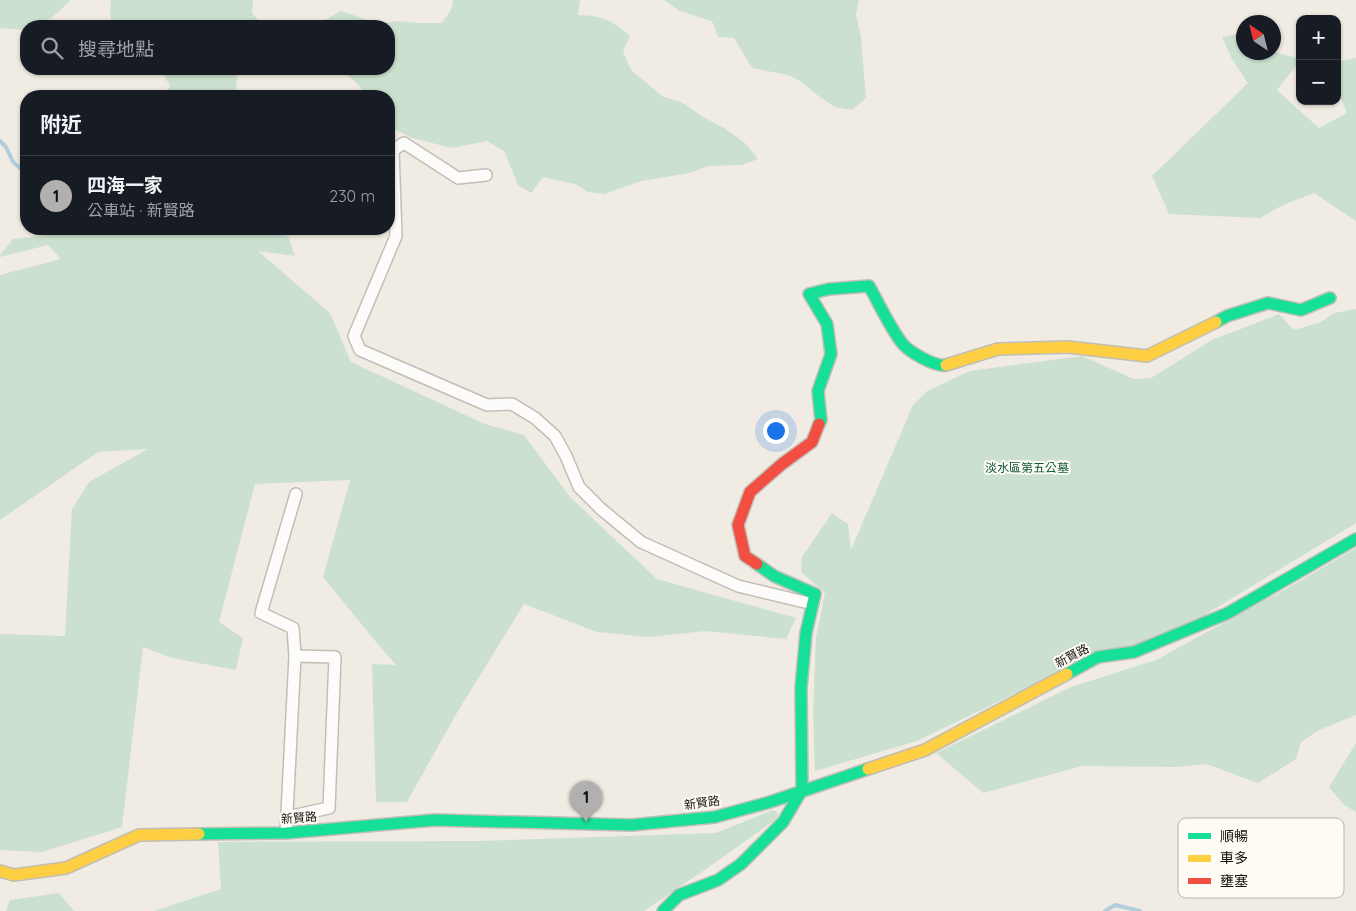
<!DOCTYPE html>
<html lang="zh-TW">
<head>
<meta charset="utf-8">
<style>
	:root { --surface:#171b24; --page:#242831; --text:#f1f3f6; --muted:#9ea1a6; --line:#363941; --accent:#b1b0af }
	body { margin:0; font-family:Quicksand,"Noto Sans TC",sans-serif; background:var(--page); color:var(--text) }
	.controls { position:absolute; right:15px; top:15px; display:grid; overflow:hidden; border-radius:10px; box-shadow:0 1px 4px #0004 }
	.controls button { width:45px; height:45px; display:grid; place-items:center; padding:0; border:0; border-bottom:1px solid var(--line); background:var(--surface); color:var(--text); font:25px sans-serif }
	.compass { position:absolute; left:1236px; top:15px; width:45px; height:45px; border-radius:50%; background:var(--surface); box-shadow:0 1px 4px #0004; rotate:325deg }
	.you { position:absolute; left:775px; top:430px; width:18px; height:18px; margin:-12px; border:4px solid #fff; border-radius:50%; background:#1a73e8; box-shadow:0 0 0 8px #1a73e833 }
	.badge { display:grid; place-items:center; width:32px; height:32px; border-radius:50%; background:var(--accent); color:#111; font-size:16px; font-weight:700 }
	.pin { position:absolute; translate:-50% -41px; filter:drop-shadow(0 1px 2px #0008) }
	.pin::after { content:''; position:absolute; top:26px; width:18px; height:15px; background:inherit; clip-path:polygon(0 0,100% 0,50% 100%) }
	.list { margin:0; padding:0; list-style:none }
	h2 { display:flex; justify-content:space-between; align-items:center; height:65px; margin:0; padding:0 20px; font-size:21px }
	h2 small { font-size:16px; font-weight:400; color:var(--muted) }
	.list li { display:grid; grid-template-columns:32px 1fr auto; gap:15px; align-items:center; box-sizing:border-box; height:80px; padding:0 20px; border-top:1px solid var(--line) }
	.list b { display:block; font-size:19px; white-space:nowrap }
	.list p { margin:0; font-size:16px; white-space:nowrap; color:var(--muted) }
	.list em { font-size:16px; font-style:normal; color:var(--muted) }
	.icon { flex:none; width:28px; height:28px; fill:none; stroke:currentColor; stroke-width:2; stroke-linecap:round; stroke-linejoin:round }
	.map { position:relative; flex:none; width:1356px; height:911px; overflow:hidden }
	.search { position:absolute; background:var(--surface); box-shadow:0 1px 4px #0004; left:20px; top:20px; width:375px; height:55px; display:flex; align-items:center; gap:12px; box-sizing:border-box; padding:0 18px; border-radius:20px; color:var(--muted); font-size:19px }
	.panel { position:absolute; background:var(--surface); box-shadow:0 1px 4px #0004; left:20px; top:90px; width:375px; height:145px; border-radius:20px }
	.map>svg:first-child { display:block }
</style>
</head>
<body>
<div class="map">
<svg width="1356" height="911" viewBox="0 0 1356 911">
	<rect width="100%" height="100%" fill="#f0ece3"/>
	<!-- green -->
	<g fill="#cce0cf">
		<path d="M0,0H71C56,13 48,26 26,26L25,30L0,28Z"/>
		<polygon points="111,0 253,0 252,13 263,26 112,26 110,11"/>
		<path d="M453,0H580L578,15C603,16 610,19 630,36L623,51L631,70L662,96L681,102L705,118L724,128L745,143L758,159L742,165L708,166L690,173L641,181L604,194L588,192L575,184L543,177L531,193L518,185L504,151L487,141L452,148L412,138L389,127V96H365C360,83 349,76 337,69H389V26H314L341,11L380,24L398,21L420,23H442L452,8Z"/>
		<polygon points="664,0 859,0 856,15 861,37 866,98 852,110 835,107 817,95 802,82 788,75 752,68 734,38 718,37 712,21 680,11"/>
		<polygon points="1243,33 1244,52 1274,52 1300,59 1300,61 1277,90 1319,128 1347,113 1337,88 1337,62 1356,58 1356,221 1314,193 1283,205 1260,218 1169,214 1152,176 1248,83 1232,59 1222,37"/>
		<polygon points="158,69 238,69 236,87 240,96 164,96 170,86 161,70"/>
		<polygon points="100,229 253,229 253,231 288,236 295,256 258,251 330,313 351,362 485,424 524,435 570,497 657,579 796,618 786,639 705,631 648,637 597,632 524,604 458,711 407,802 376,802 372,664 396,665 376,642 323,577 350,480 255,484 219,622 243,638 236,670 172,658 143,647 122,827 42,852 0,850 0,634 65,636 72,509 89,482 148,449 98,452 0,520 0,275 61,259 48,245 0,257 0,255 13,239"/>
		<polygon points="1356,309 1356,523 1198,619 1014,694 917,741 815,771 813,711 816,637 825,593 801,572 802,557 832,513 848,524 851,550 913,405 927,391 970,371 1082,356 1134,379 1151,378 1212,340 1279,314 1294,330 1321,322 1334,313"/>
		<polygon points="1356,548 1356,715 1319,730 1301,742 1296,759 1258,783 1206,764 1176,767 1082,766 983,793 936,753 1071,687 1156,660 1300,581"/>
		<polygon points="1356,743 1356,812 1344,805 1329,787"/>
		<polygon points="773,810 777,812 778,816 775,820 706,869 644,911 154,911 221,889 218,842 478,841 716,833"/>
		<polygon points="59,893 74,911 6,911 10,900"/>
	</g>
	<g fill="none" stroke-linecap="round" stroke-linejoin="round">
		<!-- stream -->
		<g stroke="#b0cfdb" stroke-width="4">
			<polyline points="0,141 6,147 13,162 26,173"/>
			<polyline points="1105,911 1115,905 1140,911"/>
		</g>
		<defs>
			<g id="street">
				<polyline points="486,175 458,178 404,143 393,150 396,236 354,336 360,350 487,405 512,404 535,418 555,436 566,456 579,487 601,509 641,542 738,586 813,604"/>
				<polyline points="287,817 329,808 335,657 295,656"/>
				<polyline points="286,833 295,656 293,628 261,613 296,494"/>
			</g>
			<g id="fast">
				<polyline points="1216,322 1227,316 1268,303 1301,310 1330,298"/>
				<path d="M819,424L821,420L818,391L831,354L827,324L809,294L829,289L869,286C880,305 889,326 902,343C909,352 935,367 946,365"/>
				<polyline points="1067,674 1098,657 1134,652 1228,613 1356,539"/>
				<polyline points="199,834 286,833 435,820 632,825 715,817 770,802 868,769"/>
				<polyline points="663,911 679,895 718,880 741,864 783,822 802,790 801,688 806,633 815,594 774,576 757,564"/>
			</g>
			<g id="slow">
				<polyline points="946,365 998,349 1068,347 1147,356 1216,322"/>
				<polyline points="868,769 925,750 1067,674"/>
				<polyline points="0,871 14,875 66,868 139,835 199,834"/>
			</g>
			<polyline id="jam" points="757,564 745,556 738,525 750,492 782,464 812,442 819,424"/>
		</defs>
		<!-- street casing -->
		<use href="#street" stroke="#c1beb6" stroke-width="14"/>
		<!-- fast casing -->
		<use href="#fast" stroke="#c1beb6" stroke-width="14"/>
		<!-- slow casing -->
		<use href="#slow" stroke="#c1beb6" stroke-width="14"/>
		<!-- jam casing -->
		<use href="#jam" stroke="#c1beb6" stroke-width="14"/>
		<!-- street -->
		<use href="#street" stroke="#fdfcfb" stroke-width="11"/>
		<!-- fast -->
		<use href="#fast" stroke="#16e098" stroke-width="11"/>
		<!-- slow -->
		<use href="#slow" stroke="#ffcf43" stroke-width="11"/>
		<!-- jam -->
		<use href="#jam" stroke="#f24e42" stroke-width="11"/>
	</g>
	<g text-anchor="middle" stroke-width="4" stroke-linejoin="round" paint-order="stroke">
		<!-- park labels -->
		<g font-size="12" fill="#0c583a" stroke="#fefbf4">
			<text x="1027" y="472">淡水區第五公墓</text>
		</g>
		<!-- street labels -->
		<g font-size="12" fill="#15120d" stroke="#fefbf4">
			<text transform="translate(1072 656) rotate(-28)" y="4">新賢路</text>
			<text transform="translate(702 803) rotate(-8)" y="4">新賢路</text>
			<text transform="translate(299 818) rotate(-4)" y="4">新賢路</text>
		</g>
	</g>
	<!-- legend -->
	<rect x="1178" y="818" width="166" height="80" rx="8" fill="#fefbf4" stroke="#b8b5af" stroke-width="1"/>
	<rect x="1188" y="833" width="23" height="6" fill="#16e098"/>
	<rect x="1188" y="855" width="23" height="7" fill="#ffcf43"/>
	<rect x="1188" y="878" width="23" height="6" fill="#f24e42"/>
	<g font-size="14" fill="#15120d">
		<text x="1220" y="841">順暢</text>
		<text x="1220" y="863">車多</text>
		<text x="1220" y="886">壅塞</text>
	</g>
</svg>
<div class="controls">
<button>+</button>
<button>−</button>
</div>
<svg class="compass" viewBox="-18 -18 36 36"><path d="M0-13l5 13h-10z" fill="#e53935"/><path d="M0 13l5-13h-10z" fill="#9ea1a6"/></svg>
<div class="you"></div>
<div class="pin badge" style="left:586px;top:822px">1</div>
<div class="search"><svg class="icon" aria-label="search" viewBox="0 0 24 24"><circle cx="10" cy="10" r="6"/><path d="M15 15l6 6"/></svg>搜尋地點</div>
<section class="panel">
<h2>附近<small></small></h2>
<ul class="list">
<li><span class="badge">1</span><div><b>四海一家</b><p>公車站 · 新賢路</p></div><em>230 m</em></li>
</ul>
</section>
</div>
</body>
</html>
